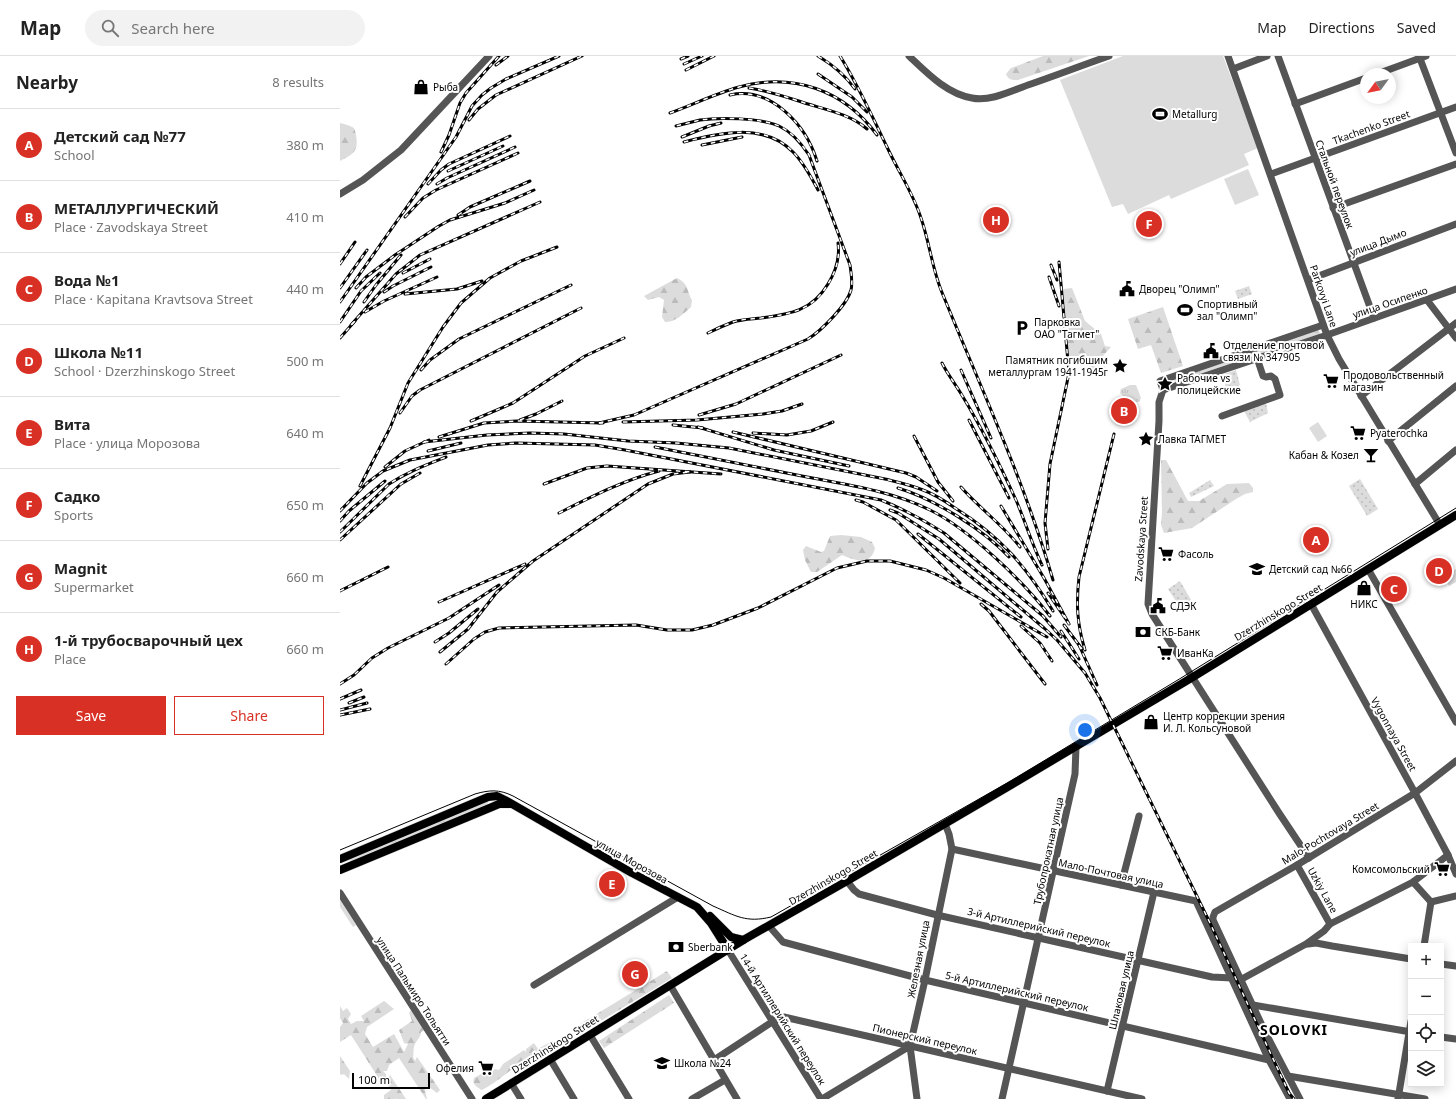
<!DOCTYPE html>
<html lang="en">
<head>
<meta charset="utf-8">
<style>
	:root { --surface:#fff; --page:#f2f2f2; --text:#222; --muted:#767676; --line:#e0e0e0; --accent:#d93025 }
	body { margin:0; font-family:"Noto Sans",sans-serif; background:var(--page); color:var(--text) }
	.controls { position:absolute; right:12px; bottom:12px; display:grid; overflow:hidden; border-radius:0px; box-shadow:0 2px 10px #0003 }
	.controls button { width:36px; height:36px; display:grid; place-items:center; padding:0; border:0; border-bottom:1px solid var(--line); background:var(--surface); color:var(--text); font:20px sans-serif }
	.compass { position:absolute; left:1020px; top:12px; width:36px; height:36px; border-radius:50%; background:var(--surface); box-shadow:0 2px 10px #0003; rotate:237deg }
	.scale { position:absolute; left:12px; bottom:10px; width:78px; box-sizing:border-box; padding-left:4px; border:2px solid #000; border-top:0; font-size:11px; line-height:14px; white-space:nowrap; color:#000; -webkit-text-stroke:3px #fff; paint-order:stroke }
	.you { position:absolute; left:745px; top:674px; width:14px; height:14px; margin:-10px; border:3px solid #fff; border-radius:50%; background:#1a73e8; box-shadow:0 0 0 6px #1a73e833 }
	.badge { display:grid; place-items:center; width:26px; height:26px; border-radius:50%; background:var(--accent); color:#fff; font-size:13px; font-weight:700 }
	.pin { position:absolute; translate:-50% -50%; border:2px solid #fff; box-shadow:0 1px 4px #0006 }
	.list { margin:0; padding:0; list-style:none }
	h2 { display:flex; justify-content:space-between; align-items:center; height:52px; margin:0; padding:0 16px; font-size:17px }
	h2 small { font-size:13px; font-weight:400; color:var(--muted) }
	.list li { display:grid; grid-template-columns:26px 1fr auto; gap:12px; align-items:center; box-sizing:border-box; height:72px; padding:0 16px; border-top:1px solid var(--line) }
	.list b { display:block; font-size:15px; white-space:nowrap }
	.list p { margin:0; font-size:13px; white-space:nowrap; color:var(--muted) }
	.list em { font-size:13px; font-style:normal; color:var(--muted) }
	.actions { display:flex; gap:8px; padding:12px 16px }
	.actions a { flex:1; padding:9px 0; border:1px solid var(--accent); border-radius:0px; text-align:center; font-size:14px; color:var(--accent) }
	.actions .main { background:var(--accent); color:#fff }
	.icon { flex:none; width:22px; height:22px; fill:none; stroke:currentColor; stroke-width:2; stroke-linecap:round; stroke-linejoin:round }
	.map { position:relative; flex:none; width:1116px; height:1043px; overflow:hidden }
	header { display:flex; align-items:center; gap:24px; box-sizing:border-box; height:56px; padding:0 20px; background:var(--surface); border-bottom:1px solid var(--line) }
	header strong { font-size:19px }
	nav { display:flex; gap:22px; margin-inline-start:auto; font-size:14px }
	.search { width:280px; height:36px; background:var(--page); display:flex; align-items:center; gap:10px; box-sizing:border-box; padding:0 14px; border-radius:22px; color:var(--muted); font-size:15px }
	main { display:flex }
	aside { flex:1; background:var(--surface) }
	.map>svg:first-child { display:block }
</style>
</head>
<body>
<header>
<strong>Map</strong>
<div class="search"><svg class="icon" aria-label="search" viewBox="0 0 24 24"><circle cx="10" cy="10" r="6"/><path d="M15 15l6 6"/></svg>Search here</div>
<nav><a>Map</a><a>Directions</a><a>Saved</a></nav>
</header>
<main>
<aside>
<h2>Nearby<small>8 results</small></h2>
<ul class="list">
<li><span class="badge">A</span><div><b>Детский сад №77</b><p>School</p></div><em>380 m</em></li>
<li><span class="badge">B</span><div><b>МЕТАЛЛУРГИЧЕСКИЙ</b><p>Place · Zavodskaya Street</p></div><em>410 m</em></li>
<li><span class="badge">C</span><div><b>Вода №1</b><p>Place · Kapitana Kravtsova Street</p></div><em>440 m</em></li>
<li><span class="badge">D</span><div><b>Школа №11</b><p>School · Dzerzhinskogo Street</p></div><em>500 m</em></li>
<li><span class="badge">E</span><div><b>Вита</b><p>Place · улица Морозова</p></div><em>640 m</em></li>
<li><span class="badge">F</span><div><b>Садко</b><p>Sports</p></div><em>650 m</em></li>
<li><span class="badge">G</span><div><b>Magnit</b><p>Supermarket</p></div><em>660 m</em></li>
<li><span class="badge">H</span><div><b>1-й трубосварочный цех</b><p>Place</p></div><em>660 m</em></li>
</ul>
<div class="actions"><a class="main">Save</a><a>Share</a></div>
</aside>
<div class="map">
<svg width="1116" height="1043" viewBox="0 0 1116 1043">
	<defs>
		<pattern id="grass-tufts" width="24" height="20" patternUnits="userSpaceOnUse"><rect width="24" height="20" fill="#dcdcdc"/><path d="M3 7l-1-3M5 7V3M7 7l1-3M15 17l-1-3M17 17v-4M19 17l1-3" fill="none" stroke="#bbb"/></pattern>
		<pattern id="forest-firs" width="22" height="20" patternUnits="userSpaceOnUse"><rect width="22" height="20" fill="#dcdcdc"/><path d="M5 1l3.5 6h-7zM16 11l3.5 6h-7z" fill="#bbb"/></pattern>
		<pattern id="park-dots" width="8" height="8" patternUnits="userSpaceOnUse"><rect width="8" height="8" fill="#dcdcdc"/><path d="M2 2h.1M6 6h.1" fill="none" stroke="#bbb" stroke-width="1.8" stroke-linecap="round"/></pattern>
	</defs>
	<rect width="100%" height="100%" fill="#fff"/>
	<!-- grass -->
	<g fill="url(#grass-tufts)">
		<polygon points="978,273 980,278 826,329 825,325"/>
		<path d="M790,329H796L801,342L799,346C793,346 784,342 780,337L781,333Z"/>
		<polygon points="147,745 148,747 146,749 11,805 9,804 8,802"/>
	</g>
	<!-- forest -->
	<g fill="url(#forest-firs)">
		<path d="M703,0H749L678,24C672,24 668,24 666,18L671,12Z"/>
		<path d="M0,67C4,68 9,69 12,71C15,72 15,75 16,79C19,96 13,98 0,105Z"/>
		<path d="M337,222C350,229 346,234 352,244L351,251C343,258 336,266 325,266L322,261L324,244L319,241L308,244L304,240Z"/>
		<polygon points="732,232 745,265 761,278 765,290 771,291 762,301 766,317 759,319 743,307 729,301 723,233"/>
		<polygon points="823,251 843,310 821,317 811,289 798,293 788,263"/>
		<polygon points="821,404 826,404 848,445 859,445 887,428 909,427 913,432 913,436 905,438 896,443 852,472 824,477 821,469 822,456"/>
		<path d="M501,479L521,481L532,486L535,492C531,510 515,505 502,499L477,516H471L465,504L463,494L466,490L481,496L484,495L490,480Z"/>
		<polygon points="0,844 16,869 13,871 0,851"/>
		<polygon points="327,915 332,922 241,977 237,970"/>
		<polygon points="329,939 334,947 264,992 259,985"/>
		<path d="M44,945L54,953L27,971L25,978L33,991L54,978L64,996L68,988L64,987L59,974L72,965L69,957L71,954L84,974L81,976C81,982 75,985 74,991C73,995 74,997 73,1001L75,1005L77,1001L100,1034L97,1037L89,1031L85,1034L87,1043H86L59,1002L49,1009L47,1015H43L46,1018V1021L48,1023L50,1019L66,1043H56L55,1042V1043H44V1039L51,1034L48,1029H43L11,979L0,986V971L3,967L0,962V950L3,955L7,952L11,958L8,963L11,968L17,965H24L21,960Z"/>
		<path d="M212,985L215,987L214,990L178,1013H172C169,1016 145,1034 141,1034C140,1033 137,1031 136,1030C133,1027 133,1026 134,1022L150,1013L153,1015L155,1013L159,1014L163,1008L184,994L186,996V993L194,987L198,993Z"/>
		<polygon points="0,1000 10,1015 9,1023 4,1018 2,1019 0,1018"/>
	</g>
	<!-- park -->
	<g fill="url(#park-dots)">
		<polygon points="909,230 912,238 898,243 895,235"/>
		<polygon points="896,314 900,329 887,334 882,319"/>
		<polygon points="926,347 928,357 910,366 904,355"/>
		<polygon points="1020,423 1038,453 1027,460 1009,430"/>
		<polygon points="870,424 874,430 851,441 849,437"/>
		<polygon points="840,525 854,549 843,556 828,533"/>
	</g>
	<!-- garden -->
	<g fill="#dcdcdc">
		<polygon points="783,0 883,0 918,92 904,98 909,109 831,143 829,139 788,158 783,148 772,151 720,24"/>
		<polygon points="908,113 919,139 895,149 884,123"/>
		<polygon points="978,366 987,380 978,386 969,372"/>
		<polygon points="1116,513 1116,526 1109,530 1104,521"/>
	</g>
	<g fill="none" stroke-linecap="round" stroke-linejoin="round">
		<defs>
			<g id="major">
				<polyline points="0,803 148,741 157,740 165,744 292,817 357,851 371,867 388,894"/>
				<polyline points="0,814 152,751 159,748 171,748"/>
				<polyline points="370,860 391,881 403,884"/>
				<polyline points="146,1043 405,883 507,825 671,729 853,621 1116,459"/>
			</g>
		</defs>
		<!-- major casing -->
		<use href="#major" stroke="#dbdbdb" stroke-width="9"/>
		<!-- minor -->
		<g stroke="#555" stroke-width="7">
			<path d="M569,0C587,17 607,38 632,42C651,46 673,34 691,28C717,19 743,9 769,0"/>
			<polyline points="888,0 987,279 999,303 1100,469"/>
			<polyline points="938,0 1034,262"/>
			<polyline points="1079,0 1116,97"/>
			<polyline points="893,13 927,0"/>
			<polyline points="1037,18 1086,0"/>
			<polyline points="955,48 1026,22"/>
			<polyline points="931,118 1116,51"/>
			<polyline points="0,138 23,124 61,94 149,0"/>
			<polyline points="993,152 1116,108"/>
			<polyline points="968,224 1116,168"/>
			<polyline points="1087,244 1116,282"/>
			<polyline points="823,334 819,346 819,365 808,548 812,558 939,757 969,802"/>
			<polyline points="823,334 987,279 1116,233"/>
			<polyline points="823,334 820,325 983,269"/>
			<polyline points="1021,340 1116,267"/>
			<polyline points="882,360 940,339 935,323 931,320 926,321 923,320 917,302"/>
			<polyline points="1048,385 1116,330"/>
			<polyline points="1075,428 1116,394"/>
			<polyline points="1028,513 1116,666"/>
			<polyline points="971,548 1075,737 1108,799 1116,818"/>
			<polyline points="612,793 856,845 929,1004 950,1043"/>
			<polyline points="957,809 990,868"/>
			<polyline points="507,825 514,834 519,838 597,859 872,921 892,922"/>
			<polyline points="1073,826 1091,846 1116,840"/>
			<polyline points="781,829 799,760"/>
			<polyline points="0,837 132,1043"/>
			<polyline points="429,870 443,886 585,924 929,1004"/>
			<polyline points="968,888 976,887 992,890 1071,903"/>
			<polyline points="1084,890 1091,846"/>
			<polyline points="388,894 481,1043"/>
			<polyline points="1101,908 1116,910"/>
			<polyline points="900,924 966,888 984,875 990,868 1073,826 1108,799"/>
			<polyline points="194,929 338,841"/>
			<polyline points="330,929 397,1043"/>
			<polyline points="913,949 1071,976"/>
			<polyline points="250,979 289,1043"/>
			<polyline points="1101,981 1116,983"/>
			<polyline points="210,1003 234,1043"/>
			<polyline points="374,1004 432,966 444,961 802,1043"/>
			<polyline points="948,1020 1085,1043"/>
			<polyline points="171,1027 181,1043"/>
			<polyline points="767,1035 814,836"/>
			<polyline points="352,1043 385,1024"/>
			<polyline points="482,1043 570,990"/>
			<polyline points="577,1043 570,990 585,924 612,793 609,778 605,768"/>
			<polyline points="662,1043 735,718 736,691"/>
			<polyline points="960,1043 926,978 873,864 873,861 875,856 957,809 1075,737 1116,705"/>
			<polyline points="1058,1043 1071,965"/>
		</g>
		<!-- major -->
		<use href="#major" stroke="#000" stroke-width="8"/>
		<!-- tram -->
		<path stroke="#000" stroke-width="1" d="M0,794L135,738C149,734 159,733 173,740L373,850C396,860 406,867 431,861L669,726L841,622L1116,452"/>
		<defs>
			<g id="rail">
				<path d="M478,0C493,9 505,19 515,33"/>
				<path d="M500,0C518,29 532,60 547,91C558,115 573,137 581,162C589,185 592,211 601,234C640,330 684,424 713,524"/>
				<polyline points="341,3 348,0"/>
				<polyline points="344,8 362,0"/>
				<polyline points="156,9 168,0"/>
				<polyline points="346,14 374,0"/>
				<polyline points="478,18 512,41 527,56"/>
				<path d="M409,32C430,35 449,42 468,48C488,54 511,59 527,73"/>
				<path d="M390,39C431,30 466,69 477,105"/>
				<path d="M330,57C352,49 377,37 399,31C453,16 504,34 537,79"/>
				<polyline points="129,64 138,53 156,39 242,0"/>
				<polyline points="342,81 369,70 381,67"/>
				<path d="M344,86C380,77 424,66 453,96C464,107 471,121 478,134"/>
				<polyline points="362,89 402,81"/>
				<polyline points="101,96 109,79 120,47 126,37 159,0"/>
				<polyline points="108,115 163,90"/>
				<polyline points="88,128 101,114 109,108 170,80"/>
				<polyline points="97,128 107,122 175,91"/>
				<polyline points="118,159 130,151 190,125"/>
				<polyline points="65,161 83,142 96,134 178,97"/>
				<polyline points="0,208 15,186"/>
				<polyline points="711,209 717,224"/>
				<polyline points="63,217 90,203"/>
				<polyline points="709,221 719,250"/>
				<polyline points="0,232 27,194"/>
				<polyline points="16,232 26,221 55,199 99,170 110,164 165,147 194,134"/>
				<polyline points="44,236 53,230 91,211"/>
				<polyline points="65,238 117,233 142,225"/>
				<polyline points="0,246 116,81 132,50 142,39 151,32 166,23 219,0"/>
				<polyline points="24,246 36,229 61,199"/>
				<polyline points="25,256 44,245 97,221"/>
				<polyline points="0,266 21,235 40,217"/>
				<polyline points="11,269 56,218 80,199 200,146"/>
				<path d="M368,277C376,273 385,269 393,266C402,263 412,263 421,262C450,258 472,255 488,228C496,215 500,202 498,187"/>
				<polyline points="0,282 15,265"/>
				<path d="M602,307C608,319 616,329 623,341C643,374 660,409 676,444C685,465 692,488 702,509"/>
				<polyline points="81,314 90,304 119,283 231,229"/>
				<polyline points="621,314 651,382"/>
				<polyline points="60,357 72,340 80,334 241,252"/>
				<polyline points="359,359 396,348 501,299"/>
				<polyline points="180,364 196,358 222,345"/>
				<polyline points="629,364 669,442"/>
				<polyline points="131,365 173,347 245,300 284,282"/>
				<polyline points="283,366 357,364 423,358 442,355 462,348"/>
				<path d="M259,367L294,359L468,283C481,275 507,249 511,234C513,226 511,217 510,209L469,99C461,87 452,76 439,70C421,62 379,61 360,64C352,66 344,68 336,70"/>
				<polyline points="333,369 363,372"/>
				<polyline points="358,371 434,394 509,410"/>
				<polyline points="393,376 566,417 576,421 597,435"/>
				<polyline points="413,377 447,379 471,375 493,366"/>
				<polyline points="574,380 598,426 613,445"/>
				<polyline points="99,381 144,367 177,365 263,367"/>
				<path d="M84,386L147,379L190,377L224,378L288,385L336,387L389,392L545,423C557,426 571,429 583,434C594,438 605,445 615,452C660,480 686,510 713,555"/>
				<path d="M315,391C366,401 417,411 467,421C509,429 551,435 590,454C629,473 684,526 710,560"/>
				<polyline points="88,395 121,387"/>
				<polyline points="45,411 65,395 89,384"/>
				<polyline points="204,428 247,412 267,410 381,418"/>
				<polyline points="20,430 50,372 68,327 103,271 121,247 150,222 181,205 217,191"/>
				<path d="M621,431C639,452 663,469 680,491"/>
				<path d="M558,432C594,443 643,473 669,501"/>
				<polyline points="516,444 523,446 556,464 620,527"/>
				<polyline points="661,450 704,522 729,568 708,537"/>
				<polyline points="550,454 558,457 599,483 704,572 717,584 745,617 760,642 870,867 949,1037 954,1043"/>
				<path d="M0,455L27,427L43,415L70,404L148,389L176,387L255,389L285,394L541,444C563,453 584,464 604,477L703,560L721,581"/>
				<path d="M219,457C251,441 284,424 319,415"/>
				<polyline points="0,465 9,455 45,425"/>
				<path d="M0,476L49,428C67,416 86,409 106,401"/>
				<polyline points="578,478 681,561"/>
				<polyline points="0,484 61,428 80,417"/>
				<polyline points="708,493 705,467 710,408 729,317 719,206"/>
				<polyline points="0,535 48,511"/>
				<polyline points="99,546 185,508"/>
				<polyline points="641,548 649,555 705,628"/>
				<polyline points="724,569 742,593"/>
				<polyline points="681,570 700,587 712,605"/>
				<polyline points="721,575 739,603"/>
				<polyline points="95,586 109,577 138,553"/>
				<polyline points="739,589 757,629"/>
				<path d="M745,594C737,568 736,548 739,521L774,378"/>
				<polyline points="100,596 128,573 157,536 193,505 308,428 333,418 350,416"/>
				<polyline points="106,608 134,583 145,576 159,572 296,569 327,574 352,574 373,569 418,552 497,512 527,505 550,505 586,514 604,522 707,581"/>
				<polyline points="0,628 14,619 32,602 48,592 109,562 159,529"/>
				<polyline points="0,643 21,634"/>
				<polyline points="9,647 24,641"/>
				<polyline points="0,654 27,647"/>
				<polyline points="0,659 30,653"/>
			</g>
		</defs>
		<!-- rail casing -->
		<use href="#rail" stroke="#000" stroke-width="3"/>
		<!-- rail -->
		<use href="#rail" stroke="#fff" stroke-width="1.5" stroke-dasharray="4.5" stroke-linecap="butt"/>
	</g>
	<!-- icons -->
	<defs>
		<symbol id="shop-bare" viewBox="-9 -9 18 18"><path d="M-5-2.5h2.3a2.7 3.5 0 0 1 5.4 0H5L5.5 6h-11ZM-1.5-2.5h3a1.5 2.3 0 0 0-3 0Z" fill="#000" stroke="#fff" stroke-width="2.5" paint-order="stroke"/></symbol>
		<symbol id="stadium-bare" viewBox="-9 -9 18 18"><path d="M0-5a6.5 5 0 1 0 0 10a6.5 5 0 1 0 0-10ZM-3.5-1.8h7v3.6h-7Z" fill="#000" stroke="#fff" stroke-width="2.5" paint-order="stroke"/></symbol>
		<symbol id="civic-bare" viewBox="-9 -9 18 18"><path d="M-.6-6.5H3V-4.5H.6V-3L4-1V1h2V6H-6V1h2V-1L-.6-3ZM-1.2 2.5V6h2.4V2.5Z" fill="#000" stroke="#fff" stroke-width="2.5" paint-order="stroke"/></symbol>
		<symbol id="parking-bare" viewBox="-9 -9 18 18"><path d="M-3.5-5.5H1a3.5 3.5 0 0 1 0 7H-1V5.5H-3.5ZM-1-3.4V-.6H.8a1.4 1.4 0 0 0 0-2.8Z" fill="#000" stroke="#fff" stroke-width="2.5" paint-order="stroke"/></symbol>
		<symbol id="sight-bare" viewBox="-9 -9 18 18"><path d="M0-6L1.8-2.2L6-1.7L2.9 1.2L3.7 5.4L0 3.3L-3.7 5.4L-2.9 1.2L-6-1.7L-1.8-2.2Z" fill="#000" stroke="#fff" stroke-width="2.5" paint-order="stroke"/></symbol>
		<symbol id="supermarket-bare" viewBox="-9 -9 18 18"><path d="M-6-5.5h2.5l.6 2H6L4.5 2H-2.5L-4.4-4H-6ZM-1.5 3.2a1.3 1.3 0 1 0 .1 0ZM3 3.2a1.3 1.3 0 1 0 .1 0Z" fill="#000" stroke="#fff" stroke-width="2.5" paint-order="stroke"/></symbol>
		<symbol id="bar-bare" viewBox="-9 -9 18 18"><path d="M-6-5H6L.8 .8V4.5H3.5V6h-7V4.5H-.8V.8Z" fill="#000" stroke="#fff" stroke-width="2.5" paint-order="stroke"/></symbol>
		<symbol id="school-bare" viewBox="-9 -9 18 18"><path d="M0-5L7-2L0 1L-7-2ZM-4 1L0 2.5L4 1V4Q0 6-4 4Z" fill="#000" stroke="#fff" stroke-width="2.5" paint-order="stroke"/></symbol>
		<symbol id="bank-bare" viewBox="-9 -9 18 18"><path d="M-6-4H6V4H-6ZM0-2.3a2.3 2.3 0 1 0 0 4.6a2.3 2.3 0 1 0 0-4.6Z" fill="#000" stroke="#fff" stroke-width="2.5" paint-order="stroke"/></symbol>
	</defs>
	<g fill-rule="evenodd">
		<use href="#shop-bare" x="70" y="20" width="22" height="22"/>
		<use href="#stadium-bare" x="809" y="47" width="22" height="22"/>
		<use href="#civic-bare" x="776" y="222" width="22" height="22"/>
		<use href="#stadium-bare" x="834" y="243" width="22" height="22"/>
		<use href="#parking-bare" x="671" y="261" width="22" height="22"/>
		<use href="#civic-bare" x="860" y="284" width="22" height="22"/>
		<use href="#sight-bare" x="769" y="299" width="22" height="22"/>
		<use href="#supermarket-bare" x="980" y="314" width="22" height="22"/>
		<use href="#sight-bare" x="814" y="317" width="22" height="22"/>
		<use href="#supermarket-bare" x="1007" y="366" width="22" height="22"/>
		<use href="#sight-bare" x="795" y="372" width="22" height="22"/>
		<use href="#bar-bare" x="1020" y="388" width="22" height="22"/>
		<use href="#supermarket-bare" x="815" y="487" width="22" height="22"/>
		<use href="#school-bare" x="906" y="502" width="22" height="22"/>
		<use href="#shop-bare" x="1013" y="521" width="22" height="22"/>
		<use href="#civic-bare" x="807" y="539" width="22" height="22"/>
		<use href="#bank-bare" x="792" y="565" width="22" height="22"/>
		<use href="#supermarket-bare" x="814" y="586" width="22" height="22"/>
		<use href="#shop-bare" x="800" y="655" width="22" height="22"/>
		<use href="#supermarket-bare" x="1091" y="802" width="22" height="22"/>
		<use href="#bank-bare" x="325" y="880" width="22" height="22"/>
		<use href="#school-bare" x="311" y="996" width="22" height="22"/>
		<use href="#supermarket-bare" x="135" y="1001" width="22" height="22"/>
	</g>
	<g text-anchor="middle" stroke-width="4" stroke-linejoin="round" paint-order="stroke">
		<!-- poi labels -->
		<g font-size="10" fill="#000" stroke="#fff" text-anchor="start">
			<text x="93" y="35">Рыба</text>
			<text x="832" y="62">Metallurg</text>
			<text x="799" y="237">Дворец "Олимп"</text>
			<text x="857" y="252">Спортивный<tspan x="857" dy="12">зал "Олимп"</tspan></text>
			<text x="694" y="270">Парковка<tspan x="694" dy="12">ОАО "Тагмет"</tspan></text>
			<text x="883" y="293">Отделение почтовой<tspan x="883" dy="12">связи № 347905</tspan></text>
			<text x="768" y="308" text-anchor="end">Памятник погибшим<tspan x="768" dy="12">металлургам 1941-1945г</tspan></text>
			<text x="1003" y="323">Продовольственный<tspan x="1003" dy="12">магазин</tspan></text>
			<text x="837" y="326">Рабочие vs<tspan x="837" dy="12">полицейские</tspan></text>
			<text x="1030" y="381">Pyaterochka</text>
			<text x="818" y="387">Лавка ТАГМЕТ</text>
			<text x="1019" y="403" text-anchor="end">Кабан &amp; Козел</text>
			<text x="838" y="502">Фасоль</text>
			<text x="929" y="517">Детский сад №66</text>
			<text x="1024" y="552" text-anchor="middle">НИКС</text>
			<text x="830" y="554">СДЭК</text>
			<text x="815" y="580">СКБ-Банк</text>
			<text x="837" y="601">ИванКа</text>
			<text x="823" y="664">Центр коррекции зрения<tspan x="823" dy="12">И. Л. Кольсуновой</tspan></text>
			<text x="1090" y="817" text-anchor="end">Комсомольский</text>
			<text x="348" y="895">Sberbank</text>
			<text x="334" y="1011">Школа №24</text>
			<text x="134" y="1016" text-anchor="end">Офелия</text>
		</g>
		<!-- street labels -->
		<g font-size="10" fill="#000" stroke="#fff">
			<text transform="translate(1031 71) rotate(-20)" y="4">Tkachenko Street</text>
			<text transform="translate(995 128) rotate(70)" y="4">Стальной переулок</text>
			<text transform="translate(1038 186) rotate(-21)" y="4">улица Дымо</text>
			<text transform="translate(984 240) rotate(71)" y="4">Parkovyi Lane</text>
			<text transform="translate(1050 246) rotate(-19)" y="4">улица Осипенко</text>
			<text transform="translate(801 483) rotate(-86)" y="4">Zavodskaya Street</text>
			<text transform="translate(938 556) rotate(-31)" y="4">Dzerzhinskogo Street</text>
			<text transform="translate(1054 678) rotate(61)" y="4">Vygonnaya Street</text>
			<text transform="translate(990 777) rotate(-31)" y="4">Malo-Pochtovaya Street</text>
			<text transform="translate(708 795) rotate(-78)" y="4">Трубопрокатная улица</text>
			<text transform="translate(292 805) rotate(29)" y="4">улица Морозова</text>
			<text transform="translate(771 817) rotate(12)" y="4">Мало-Почтовая улица</text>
			<text transform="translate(493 821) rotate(-30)" y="4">Dzerzhinskogo Street</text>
			<text transform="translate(983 834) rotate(61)" y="4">Uzkiy Lane</text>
			<text transform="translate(699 871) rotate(13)" y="4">3-й Артиллерийский переулок</text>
			<text transform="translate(578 903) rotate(-79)" y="4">Железная улица</text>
			<text transform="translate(781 934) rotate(-77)" y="4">Шлаковая улица</text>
			<text transform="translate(74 935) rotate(57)" y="4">улица Пальмиро Тольятти</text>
			<text transform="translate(677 935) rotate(13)" y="4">5-й Артиллерийский переулок</text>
			<text transform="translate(443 963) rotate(58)" y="4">14-й Артиллерийский переулок</text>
			<text transform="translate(585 983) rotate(13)" y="4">Пионерский переулок</text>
			<text transform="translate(215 988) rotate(-32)" y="4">Dzerzhinskogo Street</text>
		</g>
		<!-- district labels -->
		<g font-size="14" font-weight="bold" letter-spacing="1" fill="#000" stroke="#fff">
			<text x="954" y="979">SOLOVKI</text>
		</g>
	</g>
</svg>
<div class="controls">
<button>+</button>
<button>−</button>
<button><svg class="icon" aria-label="locate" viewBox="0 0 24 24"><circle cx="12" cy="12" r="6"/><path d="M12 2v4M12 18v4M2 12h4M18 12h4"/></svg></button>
<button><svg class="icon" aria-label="layers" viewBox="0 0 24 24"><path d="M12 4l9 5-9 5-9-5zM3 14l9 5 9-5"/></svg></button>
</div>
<svg class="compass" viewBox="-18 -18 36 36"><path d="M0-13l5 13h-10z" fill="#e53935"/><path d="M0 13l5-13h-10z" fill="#767676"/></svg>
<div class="scale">100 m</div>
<div class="you"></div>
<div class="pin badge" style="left:976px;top:484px">A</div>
<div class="pin badge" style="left:784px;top:355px">B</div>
<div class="pin badge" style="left:1054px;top:533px">C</div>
<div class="pin badge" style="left:1099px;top:515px">D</div>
<div class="pin badge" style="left:272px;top:828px">E</div>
<div class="pin badge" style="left:809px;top:168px">F</div>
<div class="pin badge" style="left:295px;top:918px">G</div>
<div class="pin badge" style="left:656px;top:164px">H</div>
</div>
</main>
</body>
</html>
